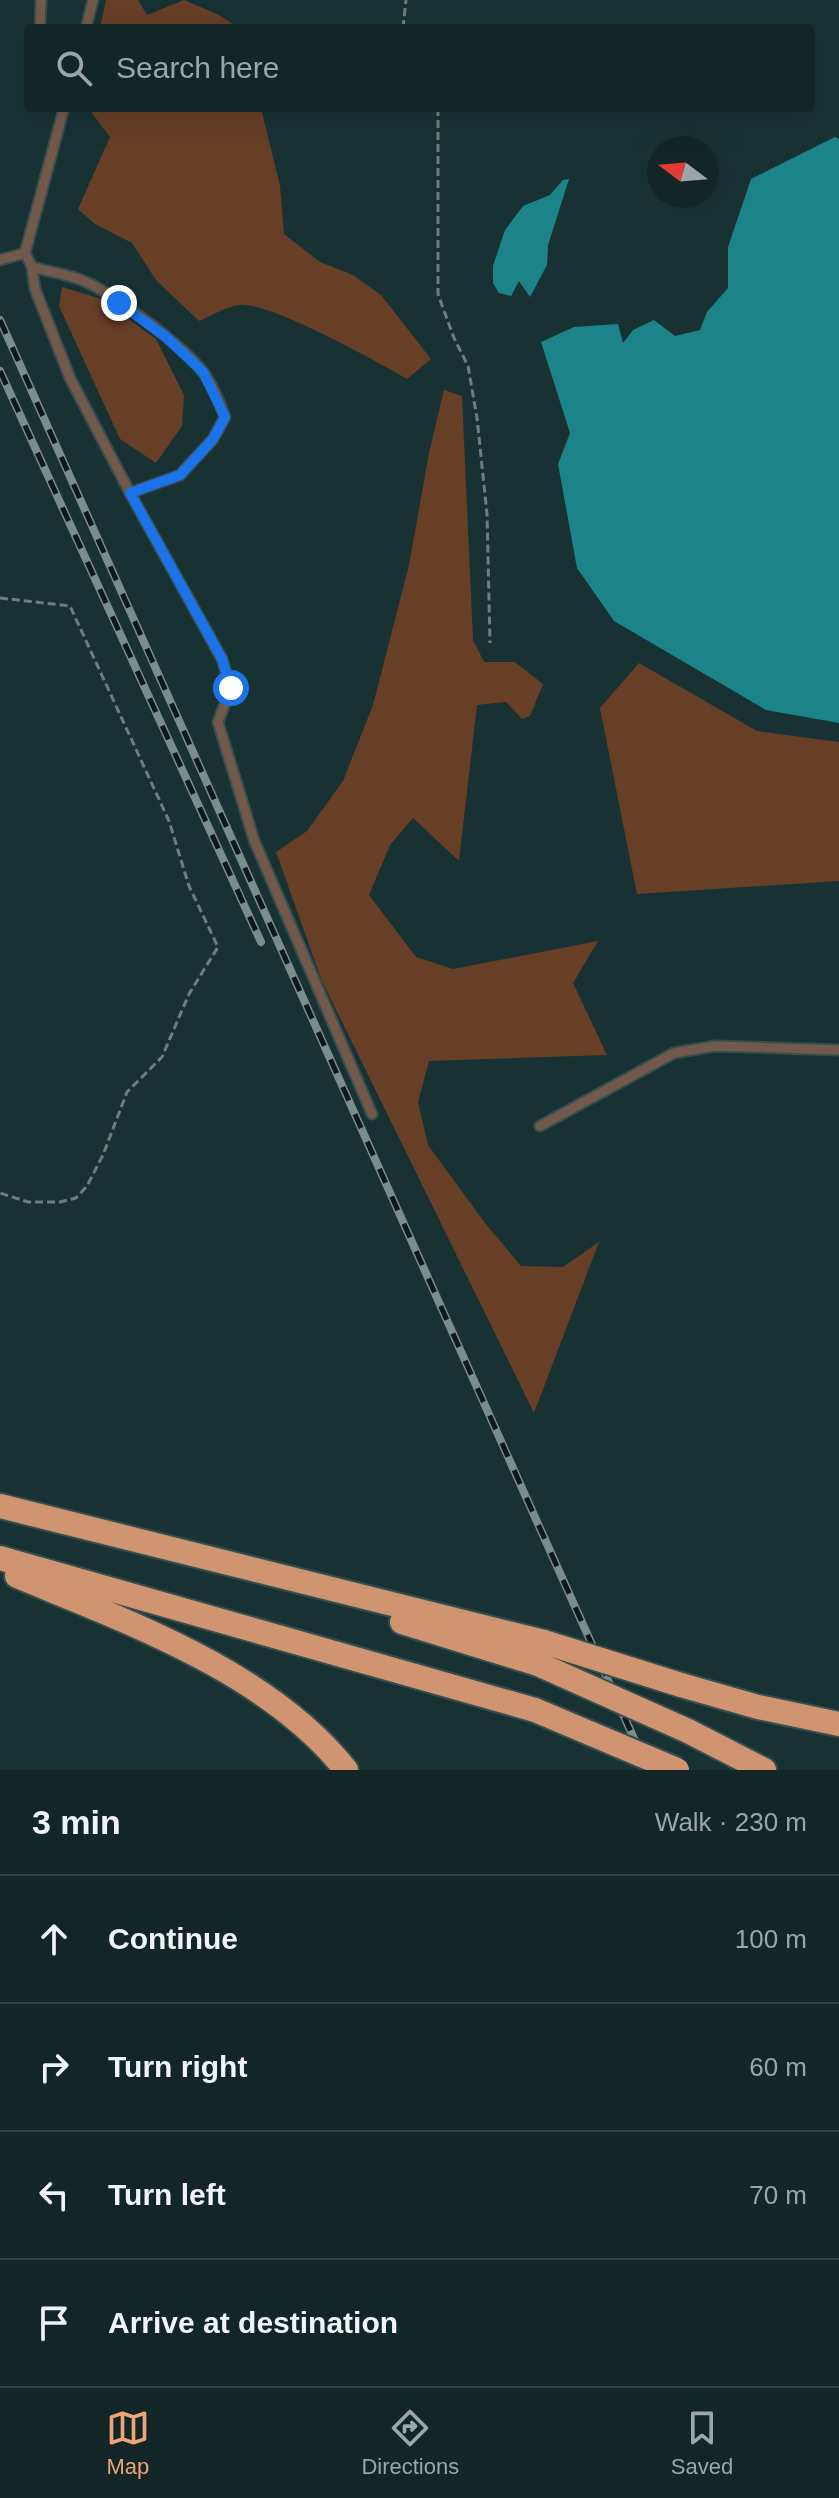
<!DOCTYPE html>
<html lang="en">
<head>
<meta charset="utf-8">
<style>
	:root { --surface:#122627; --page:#1b2e2f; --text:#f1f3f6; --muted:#9ca5a7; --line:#314344; --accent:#efa378 }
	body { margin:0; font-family:Helvetica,sans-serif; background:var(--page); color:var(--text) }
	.compass { position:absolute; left:647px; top:136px; width:72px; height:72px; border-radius:50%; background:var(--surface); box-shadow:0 8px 32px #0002; rotate:286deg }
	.stop { position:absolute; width:24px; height:24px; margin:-18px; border:6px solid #1a73e8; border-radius:50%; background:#fff }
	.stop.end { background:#1a73e8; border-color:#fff; box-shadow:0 2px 8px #0008 }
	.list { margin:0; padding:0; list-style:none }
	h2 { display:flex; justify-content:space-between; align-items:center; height:104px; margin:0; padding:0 32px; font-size:34px }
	h2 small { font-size:26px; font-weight:400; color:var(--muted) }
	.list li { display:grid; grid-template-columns:52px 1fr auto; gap:24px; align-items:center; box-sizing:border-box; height:128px; padding:0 32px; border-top:2px solid var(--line) }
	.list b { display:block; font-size:30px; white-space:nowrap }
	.list em { font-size:26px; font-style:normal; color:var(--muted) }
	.icon { flex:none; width:44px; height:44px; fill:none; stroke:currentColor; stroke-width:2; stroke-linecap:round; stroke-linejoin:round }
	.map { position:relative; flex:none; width:839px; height:1770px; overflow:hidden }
	.search { position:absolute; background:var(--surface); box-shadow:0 8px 32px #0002; left:24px; right:24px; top:24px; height:88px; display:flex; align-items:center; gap:20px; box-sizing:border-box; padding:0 28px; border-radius:8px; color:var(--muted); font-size:30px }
	.sheet { height:616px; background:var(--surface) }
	nav { display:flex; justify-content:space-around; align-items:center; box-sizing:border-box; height:112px; border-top:2px solid var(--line); background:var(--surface); font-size:22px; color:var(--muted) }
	nav a { display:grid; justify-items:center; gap:4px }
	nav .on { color:var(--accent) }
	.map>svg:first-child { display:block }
</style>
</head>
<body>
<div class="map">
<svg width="839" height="1770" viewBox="0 0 839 1770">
	<rect width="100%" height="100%" fill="#183234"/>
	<!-- green -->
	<g fill="#673e26">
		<polygon points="106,0 138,0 147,15 184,0 219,15 239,28 100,28"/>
		<path d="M88,108H261L280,186L284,234L320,262L353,275L381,295L431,359L407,379C378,362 266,300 239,305C225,307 211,316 199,321L156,280L132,243L95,224L78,209L110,137Z"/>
		<polygon points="62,287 101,299 156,339 184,395 182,426 156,463 120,439 59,306"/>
		<polygon points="444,390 462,396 473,640 484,662 515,662 543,684 530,716 522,719 506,702 477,705 459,861 413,818 390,845 369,895 416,957 453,969 598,941 573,983 607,1055 429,1061 418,1102 428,1145 485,1223 521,1266 563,1267 599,1242 534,1413 322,981 276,852 307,831 343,781 373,705 409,565 429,453"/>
		<polygon points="639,663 757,731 839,742 839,881 637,894 600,708"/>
	</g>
	<!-- water -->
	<g fill="#1c8489">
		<polygon points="835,137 839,139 839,723 766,710 614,621 577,568 558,464 570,433 541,342 574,327 618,324 623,343 633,330 654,320 675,336 700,330 707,312 728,288 728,247 751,179"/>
		<polygon points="569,179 548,245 547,265 530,297 519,281 511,296 499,293 493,283 493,266 505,230 523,206 550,195 563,180"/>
	</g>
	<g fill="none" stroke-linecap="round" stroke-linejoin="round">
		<defs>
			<g id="service">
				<polyline points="40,28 41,0"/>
				<polyline points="86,28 93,0"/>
				<polyline points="64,108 25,253 32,267 35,289 70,378 130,493 222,659 231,688 218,722 254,840 372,1114"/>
				<polyline points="0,260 25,253"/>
				<path d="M32,267C49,272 70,274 86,282C115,295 184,347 203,372C213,385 219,402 225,417L213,439L180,475L130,493"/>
				<polyline points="540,1126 674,1053 715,1046 839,1050"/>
			</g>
			<g id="motorway">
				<polyline points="0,1506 544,1642"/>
				<polyline points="0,1558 535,1710"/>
				<path d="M17,1576C128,1622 270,1673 346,1770"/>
				<polyline points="402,1622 538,1664"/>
				<polyline points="681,1685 758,1707 839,1724"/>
				<polyline points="688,1731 764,1770"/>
			</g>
		</defs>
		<!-- service casing -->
		<use href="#service" stroke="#364e50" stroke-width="13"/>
		<!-- motorway casing -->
		<use href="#motorway" stroke="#364e50" stroke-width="28"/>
		<!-- path -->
		<g stroke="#6a7f81" stroke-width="3" stroke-dasharray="8 4" stroke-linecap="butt">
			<polyline points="403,28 406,0"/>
			<polyline points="438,108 438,294 454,338 468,366 477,418 487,514 490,643"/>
			<polyline points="0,598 70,606 169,821 189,886 218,947 189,994 162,1057 127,1092 103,1155 87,1186 76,1198 60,1202 28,1202 0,1193"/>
		</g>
		<!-- service -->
		<use href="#service" stroke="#73594b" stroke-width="9"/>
		<!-- motorway -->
		<use href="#motorway" stroke="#d19471" stroke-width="24"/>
		<defs>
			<g id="rail">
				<polyline points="0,320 648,1770"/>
				<polyline points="0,371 261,942"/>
			</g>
		</defs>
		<!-- rail casing -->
		<use href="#rail" stroke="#788d8e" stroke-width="8"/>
		<!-- rail -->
		<use href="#rail" stroke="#0d1818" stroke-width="5" stroke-dasharray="15" stroke-linecap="butt"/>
		<defs>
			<g id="motorway-bridge">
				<polyline points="544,1642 681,1685"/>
				<polyline points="538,1664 688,1731"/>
				<polyline points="535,1710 677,1770"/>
			</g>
		</defs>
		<!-- motorway-bridge casing -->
		<use href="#motorway-bridge" stroke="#364e50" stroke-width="28" stroke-linecap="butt"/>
		<!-- motorway-bridge -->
		<use href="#motorway-bridge" stroke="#d19471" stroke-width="24"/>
	</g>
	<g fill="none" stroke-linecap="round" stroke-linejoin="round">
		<!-- route -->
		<polyline stroke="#1a73e8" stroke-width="10" points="119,303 166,337 203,372 225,417 213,439 180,475 130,493 222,659 231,688"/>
	</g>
</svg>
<svg class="compass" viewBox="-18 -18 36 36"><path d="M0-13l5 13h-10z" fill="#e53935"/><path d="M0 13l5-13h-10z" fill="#9ca5a7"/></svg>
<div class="stop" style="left:231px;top:688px"></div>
<div class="stop end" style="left:119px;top:303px"></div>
<div class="search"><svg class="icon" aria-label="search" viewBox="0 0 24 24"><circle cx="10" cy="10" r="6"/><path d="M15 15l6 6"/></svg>Search here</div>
</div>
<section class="sheet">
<h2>3 min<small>Walk · 230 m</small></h2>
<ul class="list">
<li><svg class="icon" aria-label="ahead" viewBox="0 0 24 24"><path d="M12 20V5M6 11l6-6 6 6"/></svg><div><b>Continue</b></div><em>100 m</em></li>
<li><svg class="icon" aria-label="right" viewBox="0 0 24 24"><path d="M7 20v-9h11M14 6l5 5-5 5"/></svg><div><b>Turn right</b></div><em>60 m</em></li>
<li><svg class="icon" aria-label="left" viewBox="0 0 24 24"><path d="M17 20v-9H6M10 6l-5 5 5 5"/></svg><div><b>Turn left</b></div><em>70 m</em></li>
<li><svg class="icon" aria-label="arrive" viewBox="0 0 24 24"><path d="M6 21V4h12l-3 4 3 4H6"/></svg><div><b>Arrive at destination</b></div></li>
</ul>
</section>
<nav>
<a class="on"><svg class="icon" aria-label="map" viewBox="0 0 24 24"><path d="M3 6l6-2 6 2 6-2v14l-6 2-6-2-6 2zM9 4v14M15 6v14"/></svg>Map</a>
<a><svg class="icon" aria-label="directions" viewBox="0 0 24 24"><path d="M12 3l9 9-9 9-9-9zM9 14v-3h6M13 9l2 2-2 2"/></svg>Directions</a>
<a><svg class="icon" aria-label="saved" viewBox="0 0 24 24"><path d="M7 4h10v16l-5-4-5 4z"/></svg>Saved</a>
</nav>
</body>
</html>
